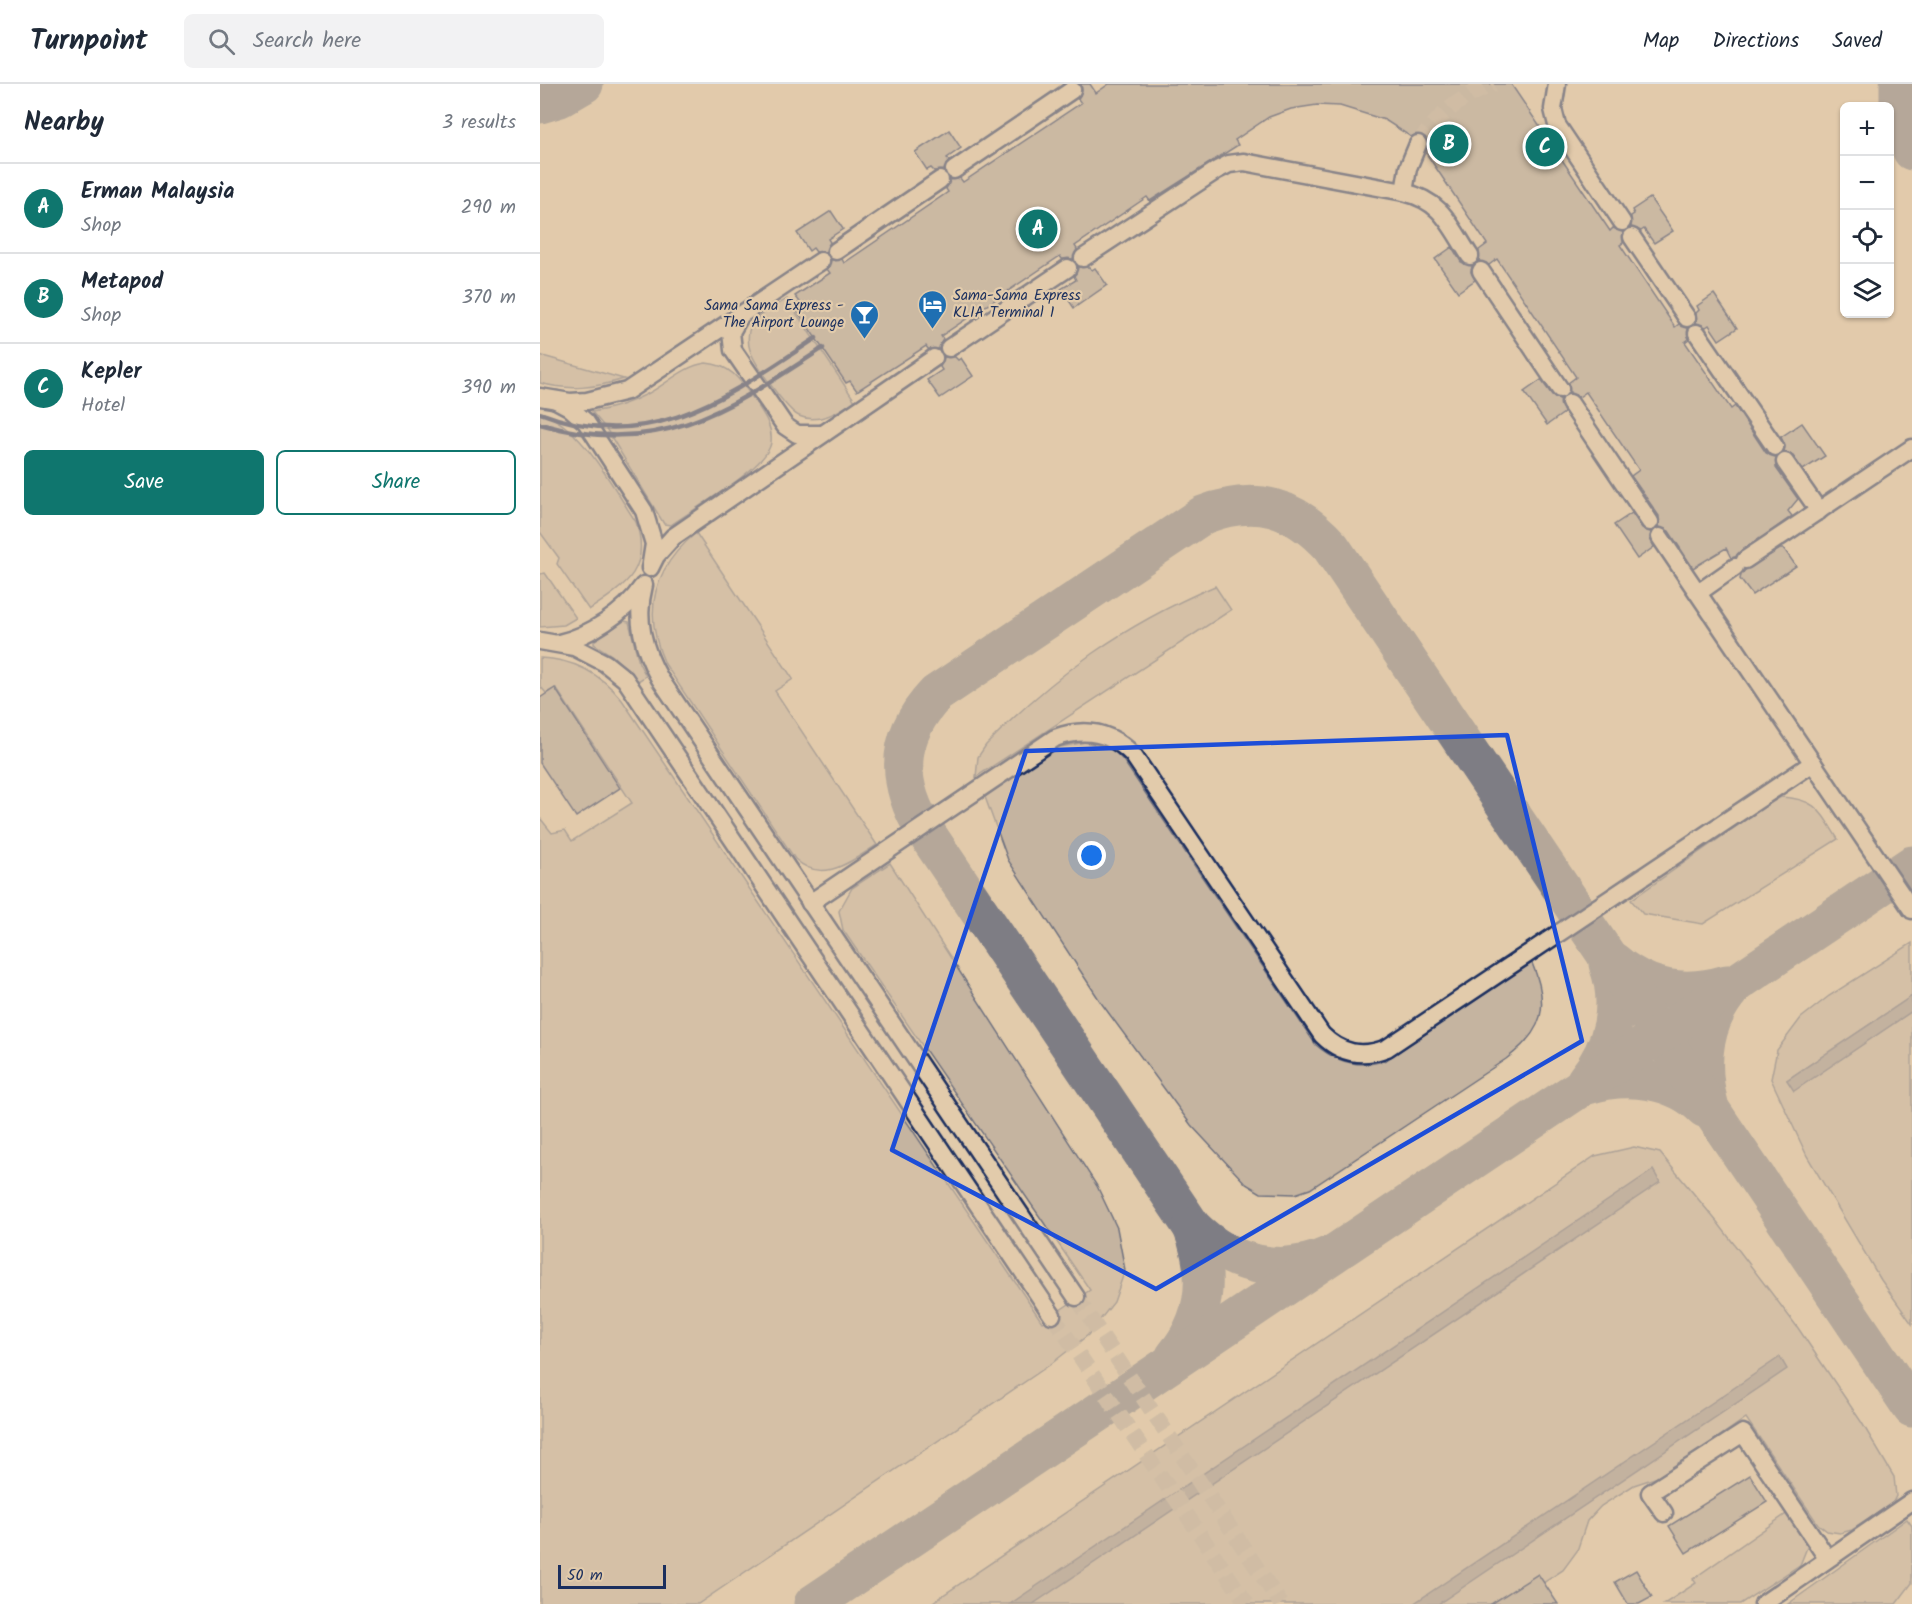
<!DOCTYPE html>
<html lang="en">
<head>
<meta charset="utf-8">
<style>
	:root { --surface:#fff; --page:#f2f2f3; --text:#1f2937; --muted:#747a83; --line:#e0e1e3; --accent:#0f766e }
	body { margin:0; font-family:Kalam,sans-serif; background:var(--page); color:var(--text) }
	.controls { position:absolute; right:18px; top:18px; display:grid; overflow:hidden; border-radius:9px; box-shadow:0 2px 4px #0004 }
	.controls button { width:54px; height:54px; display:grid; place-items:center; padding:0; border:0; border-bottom:2px solid var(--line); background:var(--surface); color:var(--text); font:30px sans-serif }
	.scale { position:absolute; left:18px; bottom:15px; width:108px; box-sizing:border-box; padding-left:6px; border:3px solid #1b2f5e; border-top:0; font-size:16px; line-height:21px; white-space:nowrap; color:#1b2f5e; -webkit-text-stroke:4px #e2cbab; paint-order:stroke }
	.you { position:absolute; left:552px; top:772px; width:21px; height:21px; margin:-15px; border:4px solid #fff; border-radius:50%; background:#1a73e8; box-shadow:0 0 0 9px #1a73e833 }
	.badge { display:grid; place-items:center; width:39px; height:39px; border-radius:50%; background:var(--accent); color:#fff; font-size:20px; font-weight:700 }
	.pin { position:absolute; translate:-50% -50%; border:3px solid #fff; box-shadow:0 2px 6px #0006 }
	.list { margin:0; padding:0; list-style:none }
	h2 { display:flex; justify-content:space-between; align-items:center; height:78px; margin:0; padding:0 24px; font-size:26px }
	h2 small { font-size:20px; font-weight:400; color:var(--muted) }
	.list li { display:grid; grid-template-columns:39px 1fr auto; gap:18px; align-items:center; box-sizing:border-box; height:90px; padding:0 24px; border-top:2px solid var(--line) }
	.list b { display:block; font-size:22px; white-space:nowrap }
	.list p { margin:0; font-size:20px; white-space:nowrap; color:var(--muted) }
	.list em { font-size:20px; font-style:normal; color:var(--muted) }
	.actions { display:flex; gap:12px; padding:18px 24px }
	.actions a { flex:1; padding:14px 0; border:2px solid var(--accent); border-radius:9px; text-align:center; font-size:21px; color:var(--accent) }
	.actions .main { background:var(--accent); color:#fff }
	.icon { flex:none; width:33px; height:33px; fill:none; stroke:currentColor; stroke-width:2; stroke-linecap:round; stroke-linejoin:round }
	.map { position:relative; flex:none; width:1372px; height:1520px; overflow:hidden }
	header { display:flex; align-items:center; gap:36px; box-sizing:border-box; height:84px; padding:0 30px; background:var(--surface); border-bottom:2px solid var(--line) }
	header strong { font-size:28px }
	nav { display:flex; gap:33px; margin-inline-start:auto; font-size:21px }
	.search { width:420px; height:54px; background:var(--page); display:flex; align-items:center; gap:15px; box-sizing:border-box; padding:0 21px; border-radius:9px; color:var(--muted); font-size:22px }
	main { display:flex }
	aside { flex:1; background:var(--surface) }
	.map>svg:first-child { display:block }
</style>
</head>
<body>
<header>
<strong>Turnpoint</strong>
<div class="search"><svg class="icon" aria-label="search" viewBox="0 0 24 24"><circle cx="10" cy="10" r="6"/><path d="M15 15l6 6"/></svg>Search here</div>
<nav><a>Map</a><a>Directions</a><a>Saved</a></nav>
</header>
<main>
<aside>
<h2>Nearby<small>3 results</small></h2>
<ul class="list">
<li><span class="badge">A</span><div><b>Erman Malaysia</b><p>Shop</p></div><em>290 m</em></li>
<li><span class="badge">B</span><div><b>Metapod</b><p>Shop</p></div><em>370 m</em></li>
<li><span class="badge">C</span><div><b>Kepler</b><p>Hotel</p></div><em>390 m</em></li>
</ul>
<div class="actions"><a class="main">Save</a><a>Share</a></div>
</aside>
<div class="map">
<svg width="1372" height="1520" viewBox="0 0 1372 1520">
	<rect width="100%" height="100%" fill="#e2cbab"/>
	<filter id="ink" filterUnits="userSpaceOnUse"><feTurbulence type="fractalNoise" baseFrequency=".0167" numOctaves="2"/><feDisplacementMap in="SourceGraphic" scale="12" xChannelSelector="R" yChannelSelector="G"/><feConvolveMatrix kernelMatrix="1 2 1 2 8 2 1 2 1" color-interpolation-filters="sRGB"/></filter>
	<g filter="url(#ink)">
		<!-- green -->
		<g fill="#c5b4a0" stroke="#70727f" stroke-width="1.5">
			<path d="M247,215L315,317C299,327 279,341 259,332C247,327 214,279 210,266C208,260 208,253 209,247C213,231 235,223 247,215Z"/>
			<path d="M0,271L3,272L84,295C55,304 29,307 0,299Z"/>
			<path d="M166,279C190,281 199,294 212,313C221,327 233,340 231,358C229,383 153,425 131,441L124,440L67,346L52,328C71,325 88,320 105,311C126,301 143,282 166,279Z"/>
			<path d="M0,329C41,340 73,404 96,438C112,486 84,502 49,526L17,480L19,474L0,448Z"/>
			<path d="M156,449L253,595L235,607L337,761C311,777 283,801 255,775L125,580C102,528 112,485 156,449Z"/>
			<polygon points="5,489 36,534 24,541 0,543 0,490"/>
			<path d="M675,502L691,526L436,693L438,673L446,661C515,590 584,541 675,502Z"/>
			<polygon points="84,537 89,538 99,579 106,592 98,597 73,572 54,560 54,557"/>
			<path d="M0,574C35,575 61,590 82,616L502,1238L550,1206L303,846L299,827L312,804L350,779L557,1102L577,1144L585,1186L574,1218L548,1251L511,1280L158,1520H0V734L12,749L25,746L32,757L92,719L16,604L6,609L0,602Z"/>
			<path d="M545,658L572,665L583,676L776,961C797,979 820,985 846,976L992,879C1010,922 1004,947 966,975L770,1105L755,1110L721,1109L706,1100L651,1041L562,920L468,776L445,713L516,664Z"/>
			<path d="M1241,713C1277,715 1280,727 1298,755L1163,840L1103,830L1091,816L1227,721Z"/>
			<polygon points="1372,859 1372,912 1247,996 1254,1006 1372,927 1372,1240 1341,1196 1267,1072 1231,995 1237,966 1261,934 1289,912"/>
			<polygon points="1094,1063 1120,1069 1178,1139 1258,1244 1322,1339 1354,1393 1356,1412 1352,1420 1312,1446 1300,1449 1287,1447 1278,1440 1206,1334 1124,1391 1094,1401 1061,1422 1047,1437 1037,1467 1023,1486 971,1520 390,1520 1055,1072"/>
			<polygon points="1249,1428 1266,1451 1268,1461 1260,1481 1200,1520 1124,1520 1156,1499 1153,1495"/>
			<polygon points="1367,1435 1372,1442 1372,1499 1356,1520 1248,1520"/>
		</g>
		<!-- water -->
		<g fill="#9e9591" stroke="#6a6c7d" stroke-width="1.5">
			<polygon points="1372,912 1372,927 1254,1007 1247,996"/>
			<polygon points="1113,1086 1120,1098 493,1520 470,1520"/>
			<polygon points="1240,1273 1247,1285 898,1520 873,1520"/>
		</g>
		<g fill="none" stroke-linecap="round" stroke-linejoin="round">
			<!-- taxiway -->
			<g stroke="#7e7d84" stroke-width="39">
				<polyline points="1359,0 1359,33 1372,67"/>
				<polyline points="0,20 20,14 44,0"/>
				<path d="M1074,878C1107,907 1147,912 1187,900"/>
				<path d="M1046,996C1073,963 1083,921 1068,880"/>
				<path d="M1048,1001C1086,989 1135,994 1164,1024"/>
				<path d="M1169,1020C1158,979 1163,937 1192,904"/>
				<path d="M793,1170C742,1194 691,1182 652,1143L385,747C355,698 355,653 396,610L663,431C716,411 754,422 791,463L1372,1324"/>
				<path d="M635,1272C668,1233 670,1188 652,1143"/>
				<polyline points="273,1520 1372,781"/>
			</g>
		</g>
		<!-- building -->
		<g fill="#b0a498" stroke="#1b2f5e" stroke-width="1.5">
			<polygon points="541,0 550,0 556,9 569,0 971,0 1070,147 1073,144 1083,148 1083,159 1080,161 1135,243 1139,240 1148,244 1149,255 1145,258 1191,325 1195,322 1226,369 1236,373 1236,384 1258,415 1248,427 1252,432 1195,473 1191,474 1186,464 1153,484 1129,447 1119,443 1119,432 1091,392 1099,386 1046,308 1039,313 1030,309 1028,299 1036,293 957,175 949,181 939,177 939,166 947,160 886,69 888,59 886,53 877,50 871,53 845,36 800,22 777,21 751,25 729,33 695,56 698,61 610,117 607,113 535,162 537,165 533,175 522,175 520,172 401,252 403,255 399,265 388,265 386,262 317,307 310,297 306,299 254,222 260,218 255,212 290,189 287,185 291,176 302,175 304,179 408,108 406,105 410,96 420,94 423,98 541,19 538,15 542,6"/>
			<polygon points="409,46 421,64 407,74 409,77 404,86 394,87 391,84 387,86 375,68"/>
			<polygon points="1110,114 1133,147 1114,159 1104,145 1101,147 1091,143 1091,132 1094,130 1092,126"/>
			<polygon points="291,127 303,145 288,155 290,158 286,168 276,168 273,164 269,167 257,149"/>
			<polygon points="912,163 921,178 932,182 931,188 935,196 918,208 895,175"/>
			<polygon points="538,183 549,183 552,186 555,184 567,201 534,224 521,205 536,196 534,192"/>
			<polygon points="1174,210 1197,244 1179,256 1169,241 1166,243 1156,239 1156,229 1159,226 1157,222"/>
			<polygon points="404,273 415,273 418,276 421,274 433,292 400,314 387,296 402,286 400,283"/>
			<polygon points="1001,296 1012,311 1020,315 1024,329 1007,341 984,308"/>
			<polygon points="1262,339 1285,372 1263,386 1253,372 1244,368 1245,362 1241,353"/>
			<polygon points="1092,429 1102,444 1111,448 1110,454 1114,463 1097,475 1074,441"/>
			<polygon points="1240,465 1244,465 1256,482 1212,511 1200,495 1201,491 1205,486"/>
			<polygon points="15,604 80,704 36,733 0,679 0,614"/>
			<polygon points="1210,1391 1227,1418 1146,1469 1129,1442"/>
			<polygon points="1096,1486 1112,1513 1099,1520 1088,1520 1075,1498"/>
			<polygon points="998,1490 1018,1520 951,1520"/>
		</g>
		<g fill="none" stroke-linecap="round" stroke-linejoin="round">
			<!-- minor-tunnel -->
			<g stroke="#baac9c" stroke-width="16" stroke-dasharray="16 8" stroke-linecap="butt">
				<path d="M878,60C899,31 919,13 954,0"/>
				<polyline points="536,1213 741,1520"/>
				<polyline points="512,1231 707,1520"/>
			</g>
			<defs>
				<g id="minor">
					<polyline points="1017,0 1013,25 1017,41 1082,138"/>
					<polyline points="414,86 532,6"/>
					<polyline points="864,108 868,84 878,60"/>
					<polyline points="1092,153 1147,234"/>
					<polyline points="296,167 400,96"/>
					<path d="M543,174L677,86L689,80L704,78L864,108C903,118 909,140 930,172"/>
					<polyline points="941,187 1020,305"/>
					<polyline points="199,234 191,248 193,266 245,342 257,350 280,350"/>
					<polyline points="1157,249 1235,363"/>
					<polyline points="409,264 528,184"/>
					<polyline points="0,313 30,318 47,317 87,307 281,177"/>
					<polyline points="16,316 29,323 46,338 104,427 114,460 111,479"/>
					<polyline points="1030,319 1110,438"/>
					<polyline points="1245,378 1279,427"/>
					<polyline points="1120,453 1372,826"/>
					<polyline points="1205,476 1372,364"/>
					<polyline points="110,484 116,472 133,453 394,274"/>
					<path d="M104,501C95,535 103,565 120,595L536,1213"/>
					<polyline points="1158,509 1195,483"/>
					<polyline points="0,557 34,563 65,579 85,595 512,1231"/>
					<path d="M19,559C49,552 85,529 102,503"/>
					<path d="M270,819L515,654C545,643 571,648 593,671L782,951C801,970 822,974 847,964L1273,679"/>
					<polyline points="1124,1429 1110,1409 1203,1349 1287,1474"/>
					<polyline points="1223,1520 1372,1417"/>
				</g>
			</defs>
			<!-- minor casing -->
			<use href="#minor" stroke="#1b2f5e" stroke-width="21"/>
			<!-- minor -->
			<use href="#minor" stroke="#e2cbab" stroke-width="16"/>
			<!-- rail -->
			<g stroke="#1b2f5e" stroke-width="4.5">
				<path d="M0,329C110,372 188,312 276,254"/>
				<path d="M0,340C119,374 187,327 283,264"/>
			</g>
		</g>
	</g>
	<!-- marked area -->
	<path d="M0 0H1372V1520H0ZM967,651L1042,957L616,1205L352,1066L486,667Z" fill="#e2cbab" fill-opacity=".55" fill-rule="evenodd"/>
	<path fill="none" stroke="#1d4ed8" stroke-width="4.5" stroke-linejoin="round" d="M967,651L1042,957L616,1205L352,1066L486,667Z"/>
	<!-- icons -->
	<defs>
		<symbol id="hotel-pin" viewBox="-11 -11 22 30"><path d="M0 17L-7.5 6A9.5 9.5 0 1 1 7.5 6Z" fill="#1f6fb2" stroke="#e2cbab"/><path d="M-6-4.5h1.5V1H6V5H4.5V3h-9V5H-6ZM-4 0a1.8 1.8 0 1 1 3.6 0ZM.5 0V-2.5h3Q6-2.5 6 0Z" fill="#fff"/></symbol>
		<symbol id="bar-pin" viewBox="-11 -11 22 30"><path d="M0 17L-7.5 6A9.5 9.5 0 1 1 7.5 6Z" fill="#1f6fb2" stroke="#e2cbab"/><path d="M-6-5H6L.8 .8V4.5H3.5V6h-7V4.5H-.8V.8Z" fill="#fff"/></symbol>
	</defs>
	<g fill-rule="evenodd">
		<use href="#hotel-pin" x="376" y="204" width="33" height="45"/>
		<use href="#bar-pin" x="308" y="214" width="33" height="45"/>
	</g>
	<g text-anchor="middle" stroke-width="4.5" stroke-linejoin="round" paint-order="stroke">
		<!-- poi labels -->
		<g font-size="15" fill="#1b2f5e" stroke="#e2cbab" text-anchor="start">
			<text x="413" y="216">Sama-Sama Express<tspan x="413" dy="17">KLIA Terminal 1</tspan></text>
			<text x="304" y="226" text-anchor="end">Sama Sama Express -<tspan x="304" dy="17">The Airport Lounge</tspan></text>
		</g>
	</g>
</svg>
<div class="controls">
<button>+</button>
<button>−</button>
<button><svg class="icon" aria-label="locate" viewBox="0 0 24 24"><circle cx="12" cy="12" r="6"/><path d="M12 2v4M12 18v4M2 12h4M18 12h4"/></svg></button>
<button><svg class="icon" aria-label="layers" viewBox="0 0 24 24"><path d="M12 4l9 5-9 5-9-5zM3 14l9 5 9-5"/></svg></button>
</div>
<div class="scale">50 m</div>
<div class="you"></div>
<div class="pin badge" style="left:498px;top:145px">A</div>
<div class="pin badge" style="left:909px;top:60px">B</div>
<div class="pin badge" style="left:1005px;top:63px">C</div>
</div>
</main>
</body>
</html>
